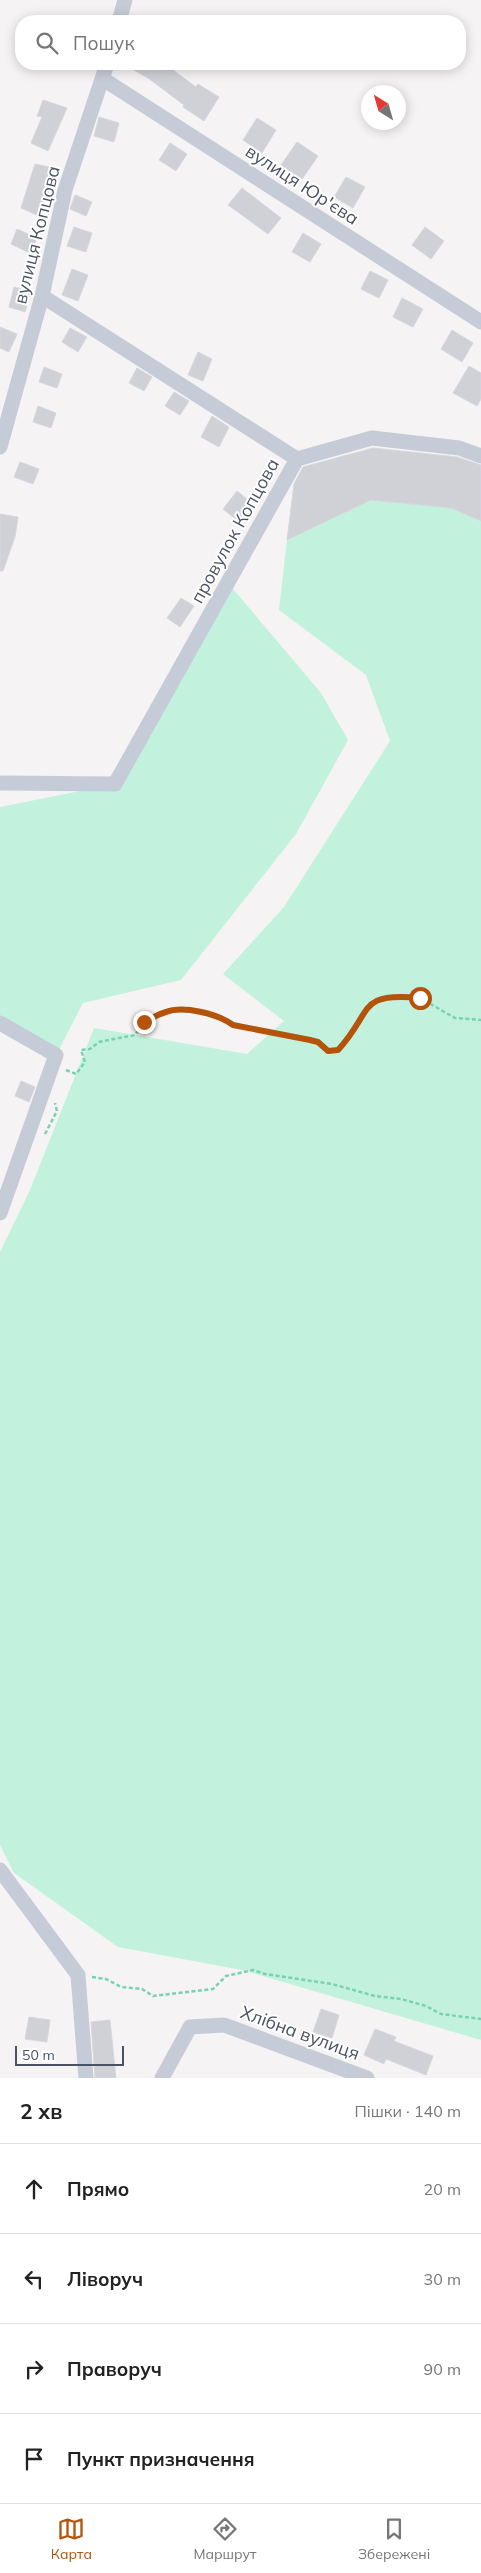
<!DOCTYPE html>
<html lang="uk">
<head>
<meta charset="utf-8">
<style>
	:root { --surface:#fff; --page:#f2f2f2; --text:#222; --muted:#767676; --line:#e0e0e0; --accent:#b45309 }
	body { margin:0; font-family:Mulish,sans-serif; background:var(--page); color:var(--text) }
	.compass { position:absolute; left:361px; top:85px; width:45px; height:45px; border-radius:50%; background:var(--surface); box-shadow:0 2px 12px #0003; rotate:323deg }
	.scale { position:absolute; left:15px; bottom:12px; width:109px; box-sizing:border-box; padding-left:5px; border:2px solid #495261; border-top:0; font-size:14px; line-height:18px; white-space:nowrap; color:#495261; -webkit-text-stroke:4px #fff; paint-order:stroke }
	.stop { position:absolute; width:15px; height:15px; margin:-11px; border:4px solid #b45309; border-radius:50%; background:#fff }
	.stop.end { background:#b45309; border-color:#fff; box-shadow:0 1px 5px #0008 }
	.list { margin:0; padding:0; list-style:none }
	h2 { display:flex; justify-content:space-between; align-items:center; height:65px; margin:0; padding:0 20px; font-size:21px }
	h2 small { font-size:16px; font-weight:400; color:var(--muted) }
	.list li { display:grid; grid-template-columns:32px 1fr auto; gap:15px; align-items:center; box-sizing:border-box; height:90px; padding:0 20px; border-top:1px solid var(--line) }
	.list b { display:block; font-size:19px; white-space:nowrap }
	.list em { font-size:16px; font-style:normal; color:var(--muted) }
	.icon { flex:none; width:28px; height:28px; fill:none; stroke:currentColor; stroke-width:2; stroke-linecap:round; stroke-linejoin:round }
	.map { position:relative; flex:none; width:481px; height:2078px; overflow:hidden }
	.search { position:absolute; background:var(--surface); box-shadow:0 2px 12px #0003; left:15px; right:15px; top:15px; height:55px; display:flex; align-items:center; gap:12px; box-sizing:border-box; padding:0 18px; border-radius:20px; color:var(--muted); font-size:19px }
	.sheet { height:425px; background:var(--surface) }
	nav { display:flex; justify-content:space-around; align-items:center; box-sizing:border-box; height:70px; border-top:1px solid var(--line); background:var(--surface); font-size:14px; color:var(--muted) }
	nav a { display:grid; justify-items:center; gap:2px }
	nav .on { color:var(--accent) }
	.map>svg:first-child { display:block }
</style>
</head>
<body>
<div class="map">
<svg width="481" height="2078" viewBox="0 0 481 2078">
	<rect width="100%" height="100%" fill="#f5f3f3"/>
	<!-- green -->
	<g fill="#c2f2dd">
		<polygon points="371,500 451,508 481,521 481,2040 242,1970 118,1947 14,1873 0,1845 0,1252 30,1190 94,1028 247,1054 284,1021 223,974 284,907 390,741 366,675 279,610 287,540"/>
		<polygon points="228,583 321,693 348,740 296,834 181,980 83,1003 56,1055 0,1023 0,807 115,784"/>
	</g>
	<!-- building -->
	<g fill="#cfd1d7" stroke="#d7d7de">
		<polygon points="123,64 165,64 196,87 198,84 219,97 204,121 183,107 184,105 148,78"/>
		<polygon points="43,100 67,108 48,151 31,143 42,117 37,116"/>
		<polygon points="99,117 119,123 114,142 94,136"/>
		<polygon points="257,118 276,130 262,153 243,140"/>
		<polygon points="297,142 318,156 302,179 281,165"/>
		<polygon points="170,143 187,154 176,171 159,160"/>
		<polygon points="35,164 54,168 48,194 39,216 21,208"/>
		<polygon points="346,177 365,187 353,208 334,197"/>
		<polygon points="242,188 281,218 268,234 228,205"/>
		<polygon points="75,195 92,202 86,216 70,209"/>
		<polygon points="74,227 92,233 86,252 67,246"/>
		<polygon points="425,227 444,241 431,259 412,245"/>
		<polygon points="17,229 37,238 30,253 11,244"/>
		<polygon points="303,233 321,244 310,262 292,252"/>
		<polygon points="72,269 88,275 78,301 62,295"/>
		<polygon points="370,271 388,280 379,298 361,289"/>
		<polygon points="14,287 31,292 25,312 9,307"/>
		<polygon points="402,298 423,309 413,327 393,317"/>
		<polygon points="0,327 17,334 9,352 0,348"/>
		<polygon points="70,328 87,337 78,352 62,342"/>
		<polygon points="452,330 473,343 462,362 441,349"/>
		<polygon points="198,352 212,359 203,381 188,375"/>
		<polygon points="469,366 481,373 481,399 477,406 453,393"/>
		<polygon points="44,367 62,374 57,388 39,382"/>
		<polygon points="137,368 152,377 144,391 129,383"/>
		<polygon points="174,392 189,401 180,415 165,406"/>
		<polygon points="38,406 56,413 51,428 33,422"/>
		<polygon points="212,416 229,427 219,447 201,437"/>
		<polygon points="373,448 457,457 481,465 481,521 451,508 371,500 287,540 294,484 303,467"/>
		<polygon points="20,462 39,469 33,484 14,477"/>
		<polygon points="237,491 252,503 238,521 223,509"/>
		<polygon points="0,514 18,517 15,537 3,571 0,571"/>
		<polygon points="181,598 194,606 180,627 167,618"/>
		<polygon points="21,1081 35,1087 29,1102 15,1096"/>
		<polygon points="321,2009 339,2015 332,2038 313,2032"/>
		<polygon points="29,2017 50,2020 47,2042 25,2039"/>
		<polygon points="110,2020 116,2078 95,2078 91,2022"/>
		<polygon points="375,2029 396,2037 394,2041 433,2056 426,2075 386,2059 384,2064 364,2055"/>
	</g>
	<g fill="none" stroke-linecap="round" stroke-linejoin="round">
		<!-- path -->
		<g stroke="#78d1b5" stroke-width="2.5" stroke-dasharray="4 2.5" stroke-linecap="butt">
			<path d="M66,1070L76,1074L85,1062L81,1050L90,1049L99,1042L135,1035C138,1031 141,1026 144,1023C168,1003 210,1009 233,1025L318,1042L328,1051L338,1050L348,1039L370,1003L387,996L420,998L455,1018L481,1020"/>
			<polyline points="45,1134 57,1111 55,1103"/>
			<polyline points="92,1977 106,1979 121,1987 142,1989 153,1996 213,1989 226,1976 253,1970 265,1974 332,1984 375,1996 401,1999 426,2006 441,2014 481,2019"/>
		</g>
		<!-- street -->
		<g stroke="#c6ccd7" stroke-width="15">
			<polyline points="119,21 125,0"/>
			<polyline points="103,79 481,322"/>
			<polyline points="42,296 297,459"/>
			<polyline points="0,447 42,296 65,190 107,64"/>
			<polyline points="297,459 372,438 459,448 481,456"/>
			<polyline points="0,783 115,784 297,459"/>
			<polyline points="0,1023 56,1055 0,1213"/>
			<polyline points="0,1870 78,1975 86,2078"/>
			<polyline points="162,2078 190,2027 224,2025 367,2078"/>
		</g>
	</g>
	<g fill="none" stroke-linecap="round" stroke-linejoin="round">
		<!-- route -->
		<path stroke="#b45309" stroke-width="6" d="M144,1022C151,1019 158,1014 166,1012C183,1005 218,1014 233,1025L310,1040L318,1042L328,1051L338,1050C374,1011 356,992 420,998"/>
	</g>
	<g text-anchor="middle" stroke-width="4" stroke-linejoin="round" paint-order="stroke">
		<!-- street labels -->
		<g font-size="18" fill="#495261" stroke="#fff">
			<text transform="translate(302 185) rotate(33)" y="6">вулиця Юр'єва</text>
			<text transform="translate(37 235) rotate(-76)" y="6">вулиця Копцова</text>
			<text transform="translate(235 531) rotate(-61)" y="6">провулок Копцова</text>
			<text transform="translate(300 2033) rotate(20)" y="6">Хлібна вулиця</text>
		</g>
	</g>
</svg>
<svg class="compass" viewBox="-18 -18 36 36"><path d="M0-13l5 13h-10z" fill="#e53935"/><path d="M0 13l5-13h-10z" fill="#767676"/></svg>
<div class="scale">50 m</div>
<div class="stop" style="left:420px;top:998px"></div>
<div class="stop end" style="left:144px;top:1022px"></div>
<div class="search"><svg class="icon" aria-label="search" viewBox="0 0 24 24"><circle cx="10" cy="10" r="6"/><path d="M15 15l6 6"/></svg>Пошук</div>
</div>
<section class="sheet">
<h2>2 хв<small>Пішки · 140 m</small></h2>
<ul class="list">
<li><svg class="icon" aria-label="ahead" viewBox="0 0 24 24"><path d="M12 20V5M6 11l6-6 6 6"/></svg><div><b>Прямо</b></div><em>20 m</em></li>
<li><svg class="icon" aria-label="left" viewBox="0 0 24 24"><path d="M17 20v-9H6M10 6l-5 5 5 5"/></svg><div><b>Ліворуч</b></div><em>30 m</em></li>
<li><svg class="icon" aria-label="right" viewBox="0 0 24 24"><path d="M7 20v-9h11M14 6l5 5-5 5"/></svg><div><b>Праворуч</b></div><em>90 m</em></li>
<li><svg class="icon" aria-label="arrive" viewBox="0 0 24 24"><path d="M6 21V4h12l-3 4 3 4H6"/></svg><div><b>Пункт призначення</b></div></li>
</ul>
</section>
<nav>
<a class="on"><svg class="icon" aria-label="map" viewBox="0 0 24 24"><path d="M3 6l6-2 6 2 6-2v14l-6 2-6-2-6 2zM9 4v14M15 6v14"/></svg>Карта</a>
<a><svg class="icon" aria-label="directions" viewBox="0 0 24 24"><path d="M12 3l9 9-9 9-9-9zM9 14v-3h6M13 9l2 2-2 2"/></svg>Маршрут</a>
<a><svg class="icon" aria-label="saved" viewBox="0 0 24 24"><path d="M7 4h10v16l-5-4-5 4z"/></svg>Збережені</a>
</nav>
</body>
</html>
